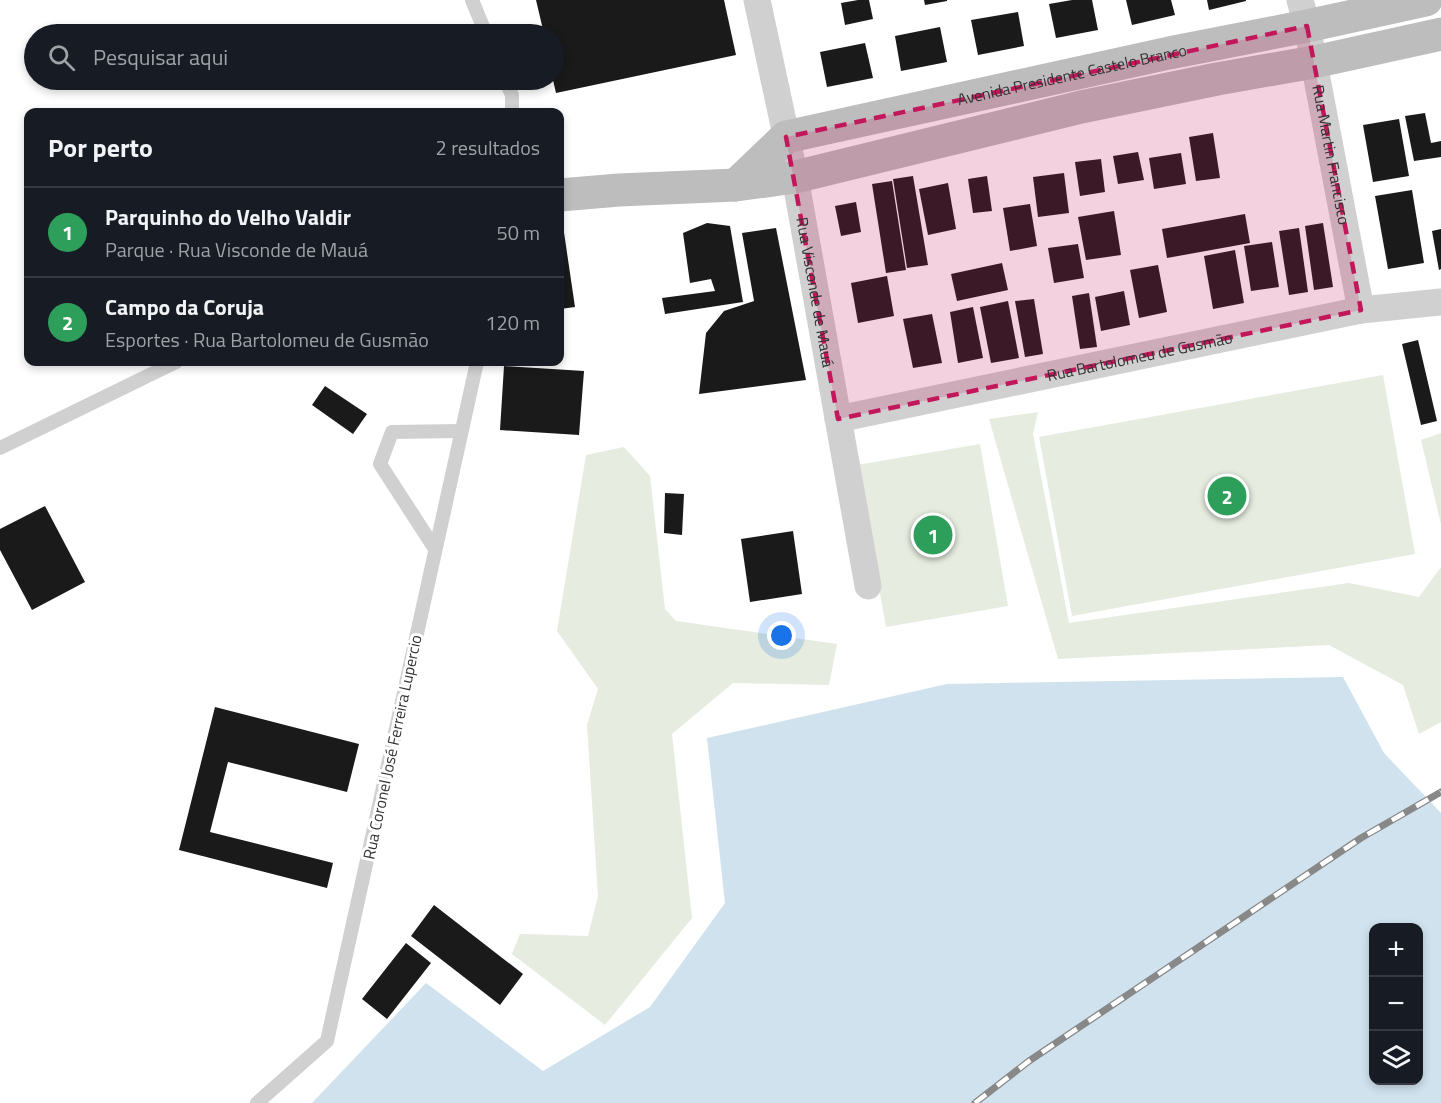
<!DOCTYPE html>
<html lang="pt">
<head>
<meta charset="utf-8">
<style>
	:root { --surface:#171b24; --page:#20242c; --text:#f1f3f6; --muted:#9ea1a6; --line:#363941; --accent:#e63946 }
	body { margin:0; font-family:"Titillium Web",sans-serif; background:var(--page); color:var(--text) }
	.controls { position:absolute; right:18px; bottom:18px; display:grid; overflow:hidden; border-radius:12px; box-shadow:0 3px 9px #0003 }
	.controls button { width:54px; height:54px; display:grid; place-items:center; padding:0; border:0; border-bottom:2px solid var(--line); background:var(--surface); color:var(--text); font:30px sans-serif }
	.you { position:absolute; left:782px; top:636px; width:21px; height:21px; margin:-15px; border:4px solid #fff; border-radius:50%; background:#1a73e8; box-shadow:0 0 0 9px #1a73e833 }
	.badge { display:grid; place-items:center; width:39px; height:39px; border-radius:50%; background:var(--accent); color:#fff; font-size:20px; font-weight:700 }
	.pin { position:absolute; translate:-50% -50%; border:3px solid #fff; box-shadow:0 2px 6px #0006 }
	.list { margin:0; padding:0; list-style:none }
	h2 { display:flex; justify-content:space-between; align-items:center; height:78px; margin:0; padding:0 24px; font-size:26px }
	h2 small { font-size:20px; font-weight:400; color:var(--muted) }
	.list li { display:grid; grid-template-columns:39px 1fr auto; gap:18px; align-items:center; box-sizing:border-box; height:90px; padding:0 24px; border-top:2px solid var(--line) }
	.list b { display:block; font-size:22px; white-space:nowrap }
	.list p { margin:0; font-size:20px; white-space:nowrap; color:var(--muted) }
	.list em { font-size:20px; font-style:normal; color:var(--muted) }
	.icon { flex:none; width:33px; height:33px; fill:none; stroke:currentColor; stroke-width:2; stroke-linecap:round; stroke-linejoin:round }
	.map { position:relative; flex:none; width:1441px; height:1103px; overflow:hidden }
	.search { position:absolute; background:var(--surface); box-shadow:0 3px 9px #0003; left:24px; top:24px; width:540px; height:66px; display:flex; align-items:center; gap:15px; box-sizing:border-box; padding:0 21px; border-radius:33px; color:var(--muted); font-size:22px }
	.panel { position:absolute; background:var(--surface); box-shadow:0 3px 9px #0003; left:24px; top:108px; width:540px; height:258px; border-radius:12px }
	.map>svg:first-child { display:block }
</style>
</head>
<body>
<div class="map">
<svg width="1441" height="1103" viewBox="0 0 1441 1103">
	<rect width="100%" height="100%" fill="#fff"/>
	<!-- green -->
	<g fill="#e6ecdf">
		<polygon points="1383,375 1415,554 1072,616 1039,437"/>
		<polygon points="1038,412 1033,434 1069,623 1349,583 1419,597 1441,567 1441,722 1419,734 1403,685 1329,645 1058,659 989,419"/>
		<polygon points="1441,433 1441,524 1421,440"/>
		<polygon points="980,444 1008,606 886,627 857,465"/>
		<polygon points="624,447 650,476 665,609 676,621 837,644 829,685 733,683 672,734 692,918 605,1025 512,954 520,934 588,936 598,896 587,725 598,689 557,631 586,455"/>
	</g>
	<!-- water -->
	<path fill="#cfe2ee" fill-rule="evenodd" d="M1343,677L1384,753L1441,813V1103H312L426,983L543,1071L650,1007L725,903L707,738L947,684ZM1374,928H1418V1080H1374Z"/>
	<!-- building -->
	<g fill="#1a1a1a">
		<polygon points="536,0 724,0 736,55 556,93 553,80 554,34 544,34"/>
		<polygon points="858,0 869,0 873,19 845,25 841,3"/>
		<polygon points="924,0 947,0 947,1 925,5"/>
		<polygon points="1072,0 1092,0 1098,30 1056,38 1049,4"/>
		<polygon points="1126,0 1171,0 1175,15 1132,25"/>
		<polygon points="1207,0 1246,0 1246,1 1209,10"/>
		<polygon points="1018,12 1024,46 978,55 971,20"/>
		<polygon points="940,27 947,62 901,71 895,36"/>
		<polygon points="865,43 873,78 827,87 820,52"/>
		<polygon points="1425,113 1431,143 1441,141 1441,157 1414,161 1405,116"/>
		<polygon points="1399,119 1409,176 1373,182 1363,125"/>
		<polygon points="1213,133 1220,178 1196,181 1189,137"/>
		<polygon points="1138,152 1144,180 1118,184 1113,156"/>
		<polygon points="1181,153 1186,184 1154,189 1149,158"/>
		<polygon points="1101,159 1105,192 1080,196 1075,162"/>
		<polygon points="1064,173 1069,213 1038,217 1033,177"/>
		<polygon points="913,176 928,265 907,268 893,179"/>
		<polygon points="987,176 992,211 973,213 968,179"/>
		<polygon points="892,181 906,270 886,273 872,184"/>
		<polygon points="948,183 956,229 928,235 919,189"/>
		<polygon points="1412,190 1424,263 1388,269 1375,196"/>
		<polygon points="856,202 861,232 841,236 835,206"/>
		<polygon points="1030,204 1037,246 1010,251 1003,208"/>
		<polygon points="1114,211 1121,255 1086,260 1078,217"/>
		<polygon points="1245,214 1250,243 1167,258 1162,229"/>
		<polygon points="560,219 562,219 575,307 560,309"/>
		<polygon points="707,223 730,226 743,302 665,314 662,298 715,291 711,279 690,283 683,233"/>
		<polygon points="1323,223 1333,287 1314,290 1305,226"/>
		<polygon points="776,228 806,380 699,394 706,333 724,311 754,301 742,233"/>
		<polygon points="1299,228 1308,292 1289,295 1279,231"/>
		<polygon points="1441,229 1441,269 1439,270 1432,231"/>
		<polygon points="1272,242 1279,287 1251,291 1244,246"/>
		<polygon points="1078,244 1084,278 1054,283 1048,248"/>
		<polygon points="1235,250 1244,303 1213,309 1204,256"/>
		<polygon points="1002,263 1008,290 957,301 951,274"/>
		<polygon points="1158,265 1167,312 1139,318 1130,270"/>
		<polygon points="887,276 894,316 858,323 851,283"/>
		<polygon points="1124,291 1130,325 1101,331 1095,297"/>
		<polygon points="1089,293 1097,347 1080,349 1072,296"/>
		<polygon points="1034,299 1043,354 1025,357 1015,301"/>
		<polygon points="1008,301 1019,358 991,363 980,307"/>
		<polygon points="973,307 983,358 958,363 950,312"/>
		<polygon points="932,314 942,363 913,368 903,319"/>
		<polygon points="1418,340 1437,421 1421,425 1402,344"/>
		<polygon points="504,366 584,371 579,435 500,430"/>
		<polygon points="325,386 367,414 353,434 312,405"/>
		<polygon points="665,493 684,494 682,535 664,533"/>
		<polygon points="45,506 85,582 32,610 0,550 0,529"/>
		<polygon points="793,531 802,594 750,602 741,539"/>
		<polygon points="215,707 359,744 347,792 228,762 210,832 333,863 327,888 179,850"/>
		<polygon points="434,905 523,974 500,1005 411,936"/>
		<polygon points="406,943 431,963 387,1019 362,999"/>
	</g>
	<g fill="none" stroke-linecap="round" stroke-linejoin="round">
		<!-- lane -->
		<g stroke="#d0d0d0" stroke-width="14">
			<polyline points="472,0 486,34"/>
			<polyline points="505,80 512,95 512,112"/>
			<polyline points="0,448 176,362"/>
			<polyline points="435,549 380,464 392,432 461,431"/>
			<polyline points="257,1103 327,1041 477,362"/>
		</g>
		<!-- street -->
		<g stroke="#d0d0d0" stroke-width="27">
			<path id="s1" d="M757,0L795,177L868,586"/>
			<path id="s2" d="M1300,0L1307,26L1361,310"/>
			<path id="s3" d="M838,419L1361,310L1441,302"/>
		</g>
		<!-- secondary -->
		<g stroke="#bdbdbd" stroke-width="33">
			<path id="s4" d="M736,185L786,137L1169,53L1307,26L1426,0"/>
			<polyline points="560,195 619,190 736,185 795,177 1081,107 1217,79 1314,62 1441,34"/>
		</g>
		<defs>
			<polyline id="rail" points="975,1103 1029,1061 1361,838 1441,792"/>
		</defs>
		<!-- rail casing -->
		<use href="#rail" stroke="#888" stroke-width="7"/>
		<!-- rail -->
		<use href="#rail" stroke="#fff" stroke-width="4.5" stroke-dasharray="14" stroke-linecap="butt"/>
	</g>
	<!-- marked area -->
	<path fill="#c2185b" fill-opacity="0.2" stroke="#c2185b" stroke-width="4.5" stroke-dasharray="12 8" stroke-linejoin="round" d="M1307,26L1361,310L838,419L786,137Z"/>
	<g text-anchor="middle" stroke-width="6" stroke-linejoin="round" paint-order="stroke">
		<!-- street labels -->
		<g font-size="16" fill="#333" stroke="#fff">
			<text dy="6" stroke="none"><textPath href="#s4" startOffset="362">Avenida Presidente Castelo Branco</textPath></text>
			<text dy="6" stroke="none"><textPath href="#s2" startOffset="158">Rua Martin Francisco</textPath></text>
			<text dy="6" stroke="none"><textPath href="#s1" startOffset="298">Rua Visconde de Mauá</textPath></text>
			<text dy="6" stroke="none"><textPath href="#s3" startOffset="308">Rua Bartolomeu de Gusmão</textPath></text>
			<text transform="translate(392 747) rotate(-78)" y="6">Rua Coronel José Ferreira Lupercio</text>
		</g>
	</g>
</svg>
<div class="controls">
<button>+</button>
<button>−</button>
<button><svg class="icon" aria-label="layers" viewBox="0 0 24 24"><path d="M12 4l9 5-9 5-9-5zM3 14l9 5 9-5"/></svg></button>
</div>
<div class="you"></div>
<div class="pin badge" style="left:933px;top:535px;background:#2e9e5b">1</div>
<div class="pin badge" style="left:1227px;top:496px;background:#2e9e5b">2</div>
<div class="search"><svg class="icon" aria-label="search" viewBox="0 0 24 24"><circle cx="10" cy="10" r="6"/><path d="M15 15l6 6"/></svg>Pesquisar aqui</div>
<section class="panel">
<h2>Por perto<small>2 resultados</small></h2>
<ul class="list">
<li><span class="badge" style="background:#2e9e5b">1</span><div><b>Parquinho do Velho Valdir</b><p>Parque · Rua Visconde de Mauá</p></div><em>50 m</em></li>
<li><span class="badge" style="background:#2e9e5b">2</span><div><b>Campo da Coruja</b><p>Esportes · Rua Bartolomeu de Gusmão</p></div><em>120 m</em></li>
</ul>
</section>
</div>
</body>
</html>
